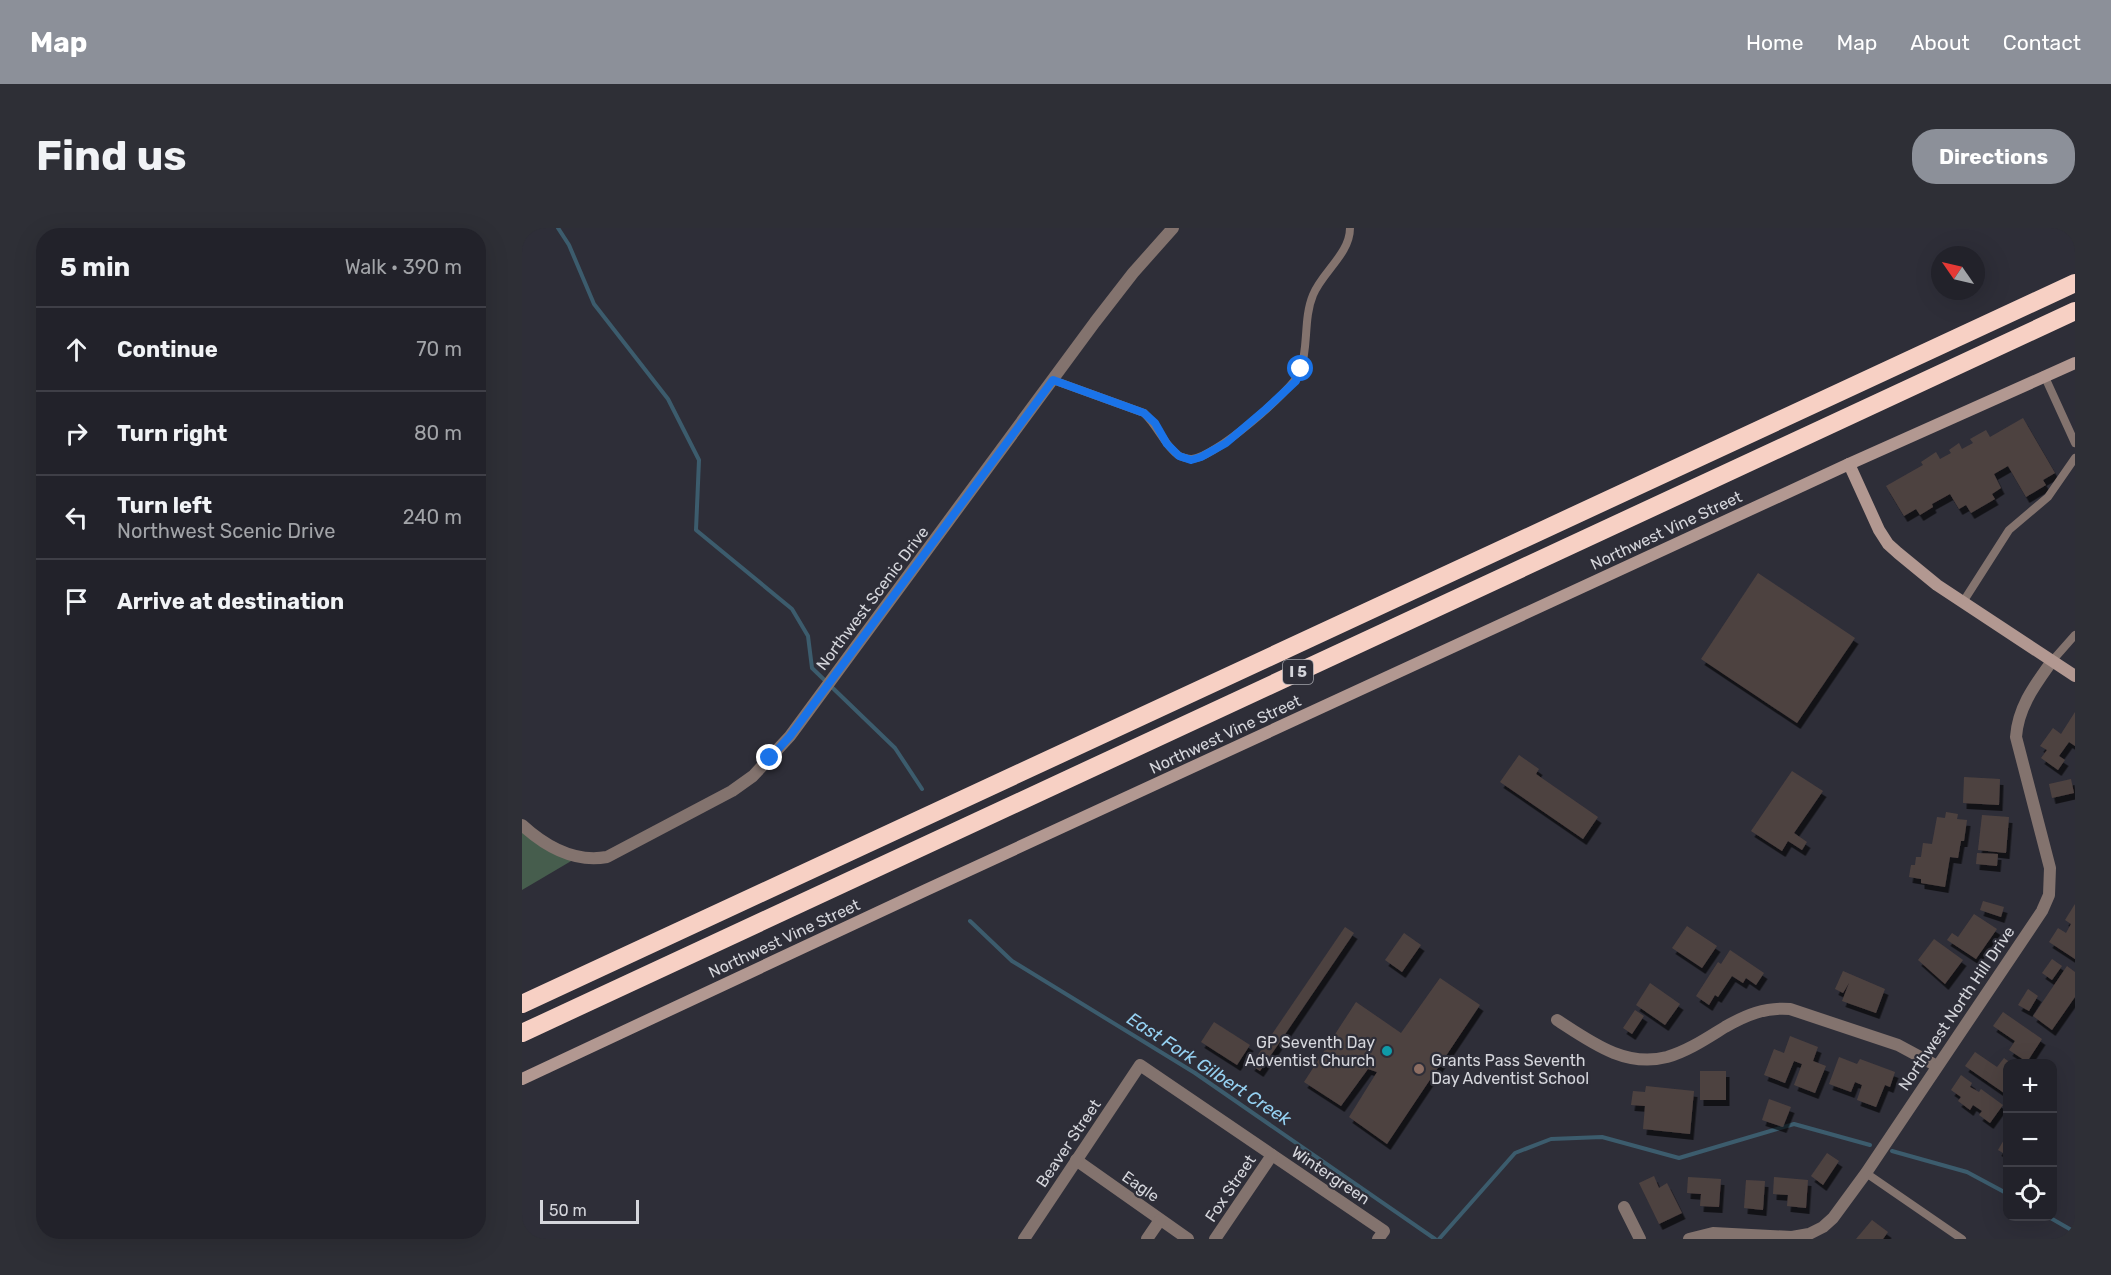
<!DOCTYPE html>
<html lang="en">
<head>
<meta charset="utf-8">
<style>
	:root { --surface:#22222a; --page:#2e2f36; --text:#f1f3f6; --muted:#a2a4a8; --line:#3f3f47; --accent:#8c9099 }
	body { margin:0; font-family:Rubik,sans-serif; background:var(--page); color:var(--text) }
	.controls { position:absolute; right:18px; bottom:18px; display:grid; overflow:hidden; border-radius:12px; box-shadow:0 6px 24px #0002 }
	.controls button { width:54px; height:54px; display:grid; place-items:center; padding:0; border:0; border-bottom:2px solid var(--line); background:var(--surface); color:var(--text); font:30px sans-serif }
	.compass { position:absolute; left:1409px; top:18px; width:54px; height:54px; border-radius:50%; background:var(--surface); box-shadow:0 6px 24px #0002; rotate:304deg }
	.scale { position:absolute; left:18px; bottom:15px; width:99px; box-sizing:border-box; padding-left:6px; border:3px solid #d5d6dc; border-top:0; font-size:16px; line-height:21px; white-space:nowrap; color:#d5d6dc; -webkit-text-stroke:4px #2e2e38; paint-order:stroke }
	.stop { position:absolute; width:18px; height:18px; margin:-14px; border:4px solid #1a73e8; border-radius:50%; background:#fff }
	.stop.end { background:#1a73e8; border-color:#fff; box-shadow:0 2px 6px #0008 }
	.list { margin:0; padding:0; list-style:none }
	h2 { display:flex; justify-content:space-between; align-items:center; height:78px; margin:0; padding:0 24px; font-size:26px }
	h2 small { font-size:20px; font-weight:400; color:var(--muted) }
	.list li { display:grid; grid-template-columns:39px 1fr auto; gap:18px; align-items:center; box-sizing:border-box; height:84px; padding:0 24px; border-top:2px solid var(--line) }
	.list b { display:block; font-size:22px; white-space:nowrap }
	.list p { margin:0; font-size:20px; white-space:nowrap; color:var(--muted) }
	.list em { font-size:20px; font-style:normal; color:var(--muted) }
	.icon { flex:none; width:33px; height:33px; fill:none; stroke:currentColor; stroke-width:2; stroke-linecap:round; stroke-linejoin:round }
	.map { position:relative; flex:none; width:1553px; height:1011px; overflow:hidden; border-radius:24px }
	header { display:flex; align-items:center; gap:36px; box-sizing:border-box; height:84px; padding:0 30px; background:var(--accent); color:#fff }
	header strong { font-size:28px }
	nav { display:flex; gap:33px; margin-inline-start:auto; font-size:21px }
	.intro { display:flex; align-items:center; justify-content:space-between; box-sizing:border-box; height:144px; padding:0 36px }
	h1 { margin:0; font-size:42px }
	.button { padding:15px 27px; border-radius:24px; background:var(--accent); color:#fff; font-size:21px; font-weight:700 }
	main { display:flex; gap:36px; padding:0 36px }
	aside { flex:1; background:var(--surface); border-radius:24px; box-shadow:0 6px 24px #0002 }
	.map>svg:first-child { display:block }
</style>
</head>
<body>
<header>
<strong>Map</strong>
<nav><a>Home</a><a>Map</a><a>About</a><a>Contact</a></nav>
</header>
<div class="intro"><h1>Find us</h1><a class="button">Directions</a></div>
<main>
<aside>
<h2>5 min<small>Walk · 390 m</small></h2>
<ul class="list">
<li><svg class="icon" aria-label="ahead" viewBox="0 0 24 24"><path d="M12 20V5M6 11l6-6 6 6"/></svg><div><b>Continue</b></div><em>70 m</em></li>
<li><svg class="icon" aria-label="right" viewBox="0 0 24 24"><path d="M7 20v-9h11M14 6l5 5-5 5"/></svg><div><b>Turn right</b></div><em>80 m</em></li>
<li><svg class="icon" aria-label="left" viewBox="0 0 24 24"><path d="M17 20v-9H6M10 6l-5 5 5 5"/></svg><div><b>Turn left</b><p>Northwest Scenic Drive</p></div><em>240 m</em></li>
<li><svg class="icon" aria-label="arrive" viewBox="0 0 24 24"><path d="M6 21V4h12l-3 4 3 4H6"/></svg><div><b>Arrive at destination</b></div></li>
</ul>
</aside>
<div class="map">
<svg width="1553" height="1011" viewBox="0 0 1553 1011">
	<defs>
		<filter id="shadow"><feDropShadow dx="3.5" dy="6" stdDeviation="0" flood-color="#0009"/></filter>
	</defs>
	<rect width="100%" height="100%" fill="#2e2e38"/>
	<!-- green -->
	<polygon fill="#465d4d" points="0,595 56,629 0,662"/>
	<g fill="none" stroke-linecap="round" stroke-linejoin="round">
		<!-- stream -->
		<g stroke="#3c5c6d" stroke-width="4">
			<polyline points="36,0 47,17 72,76 146,171 177,232 174,302 270,381 286,408 290,440 373,520 400,561"/>
			<polyline points="448,693 490,733 673,845 913,1011"/>
			<polyline points="1370,923 1445,944 1486,966"/>
			<polyline points="1525,988 1553,1004"/>
			<polyline points="917,1011 993,925 1029,911 1080,909 1157,930 1272,896 1348,917"/>
		</g>
	</g>
	<!-- building -->
	<g fill="#4e4240" filter="url(#shadow)">
		<polygon points="1501,190 1533,245 1521,252 1524,257 1504,269 1486,238 1472,246 1479,260 1470,266 1473,271 1449,285 1444,277 1437,281 1428,266 1410,276 1411,279 1398,287 1394,281 1382,288 1364,258 1401,237 1399,234 1414,224 1418,231 1429,225 1427,222 1437,215 1440,221 1451,215 1448,211 1464,202 1468,209"/>
		<polygon points="1236,345 1333,410 1275,495 1179,431"/>
		<polygon points="1553,484 1553,518 1547,514 1537,528 1543,532 1536,542 1519,530 1525,522 1518,518 1531,500 1539,506"/>
		<polygon points="997,527 1017,541 1014,546 1076,589 1061,611 978,554"/>
		<polygon points="1270,543 1301,563 1272,605 1285,614 1280,622 1266,613 1260,623 1229,603"/>
		<polygon points="1442,549 1478,551 1477,577 1441,575"/>
		<polygon points="1549,551 1552,565 1530,570 1527,556"/>
		<polygon points="1424,584 1436,586 1435,591 1445,592 1442,613 1439,613 1436,630 1428,629 1423,659 1399,655 1399,651 1387,649 1389,637 1393,637 1394,629 1399,629 1401,615 1410,616 1415,589 1423,590"/>
		<polygon points="1460,587 1487,589 1484,625 1456,622"/>
		<polygon points="1455,625 1476,626 1475,638 1454,636"/>
		<polygon points="1461,673 1482,679 1479,689 1458,682"/>
		<polygon points="1553,676 1553,731 1527,714 1536,700 1544,705 1549,696 1543,692"/>
		<polygon points="1452,686 1475,701 1454,731 1425,712 1430,705 1436,709"/>
		<polygon points="1165,698 1195,718 1180,740 1150,720"/>
		<polygon points="823,699 832,705 738,843 729,837"/>
		<polygon points="882,705 899,717 880,744 863,732"/>
		<polygon points="1412,711 1441,732 1423,756 1396,732"/>
		<polygon points="1208,722 1242,745 1234,757 1224,750 1221,755 1210,748 1196,769 1193,767 1187,777 1174,768 1196,734 1199,736"/>
		<polygon points="1530,731 1540,738 1530,752 1520,745"/>
		<polygon points="1545,738 1553,744 1553,769 1530,802 1511,788"/>
		<polygon points="1321,743 1363,761 1354,785 1320,773 1327,755 1321,765 1313,761"/>
		<polygon points="918,750 958,777 865,916 827,889 855,844 846,841 819,878 782,854 834,774 879,805"/>
		<polygon points="1128,755 1158,776 1143,797 1114,777"/>
		<polygon points="1506,761 1516,768 1507,783 1496,777"/>
		<polygon points="1113,782 1122,788 1110,806 1101,800"/>
		<polygon points="1481,784 1520,811 1505,834 1487,822 1493,813 1471,798"/>
		<polygon points="692,794 728,817 715,837 679,814"/>
		<polygon points="1268,808 1296,819 1291,833 1304,838 1293,865 1272,857 1280,836 1272,833 1263,855 1242,847 1252,821 1262,825"/>
		<polygon points="1453,824 1475,839 1482,830 1490,836 1486,836 1486,861 1482,865 1443,838"/>
		<polygon points="1317,829 1335,836 1338,831 1373,844 1368,859 1363,857 1354,879 1335,872 1340,857 1333,854 1329,864 1307,856"/>
		<rect x="1178" y="843" width="26" height="29"/>
		<polygon points="1439,847 1450,855 1448,859 1457,864 1459,861 1481,877 1468,895 1457,887 1460,883 1451,877 1448,882 1436,873 1439,869 1429,862"/>
		<polygon points="1124,858 1172,863 1168,906 1121,901 1123,878 1109,877 1111,863 1123,864"/>
		<polygon points="1247,871 1269,879 1261,899 1240,892"/>
		<polygon points="1486,905 1486,928 1476,922"/>
		<polygon points="1305,925 1317,933 1301,957 1289,948"/>
		<polygon points="1132,948 1137,960 1145,955 1160,985 1137,996 1117,955"/>
		<polygon points="1166,949 1199,951 1197,979 1178,978 1179,966 1165,965"/>
		<polygon points="1252,949 1286,952 1284,980 1265,978 1266,967 1251,966"/>
		<polygon points="1224,952 1243,953 1241,982 1222,980"/>
		<polygon points="1350,992 1366,1004 1361,1011 1334,1011"/>
	</g>
	<g fill="none" stroke-linecap="round" stroke-linejoin="round">
		<!-- lane -->
		<g stroke="#83736e" stroke-width="8">
			<polyline points="1522,147 1553,215"/>
			<path d="M531,152L622,185C636,198 642,217 656,227C659,229 666,231 669,231C690,232 770,163 778,144C787,119 781,91 791,67C800,44 828,26 828,0"/>
			<polyline points="1441,374 1487,302 1526,269 1553,230"/>
			<polyline points="1530,433 1553,407"/>
			<polyline points="1344,945 1440,1011"/>
		</g>
		<!-- street -->
		<g stroke="#83736e" stroke-width="12">
			<path d="M0,597C24,619 52,635 85,629L210,563L231,548L268,508L573,94L611,45L651,0"/>
			<path d="M1035,792C1069,814 1103,840 1145,829C1166,823 1185,810 1203,799C1224,787 1243,779 1268,781L1376,817L1415,838"/>
			<polyline points="554,932 666,1011"/>
			<polyline points="1102,979 1118,1011"/>
			<polyline points="502,1011 618,837 862,1003 856,1011"/>
			<polyline points="625,1011 638,992"/>
			<polyline points="693,1011 750,927"/>
			<path d="M1167,1011L1191,1005L1270,1009L1287,1006L1301,999L1311,990L1344,945L1520,683L1527,667L1528,640L1494,509C1496,479 1513,457 1530,433"/>
		</g>
		<!-- secondary -->
		<g stroke="#b29891" stroke-width="12">
			<polyline points="1327,236 1357,302 1366,316 1376,325 1415,357 1553,448"/>
			<polyline points="0,851 404,662 1327,236 1553,135"/>
		</g>
		<!-- highway -->
		<g stroke="#f7d0c4" stroke-width="18">
			<polyline points="0,776 1553,55"/>
			<polyline points="0,805 1553,83"/>
		</g>
	</g>
	<g fill="none" stroke-linecap="round" stroke-linejoin="round">
		<!-- route -->
		<polyline stroke="#1a73e8" stroke-width="8" points="248,530 268,508 531,152 622,185 633,195 645,216 657,228 669,232 679,229 704,215 744,181 774,153 779,141"/>
	</g>
	<!-- markers -->
	<circle fill="#0f9aa8" stroke="#2e2e38" stroke-width="2" cx="865" cy="823" r="6"/>
	<circle fill="#8d6e63" stroke="#2e2e38" stroke-width="2" cx="897" cy="841" r="6"/>
	<g text-anchor="middle" stroke-width="4.5" stroke-linejoin="round" paint-order="stroke">
		<!-- shield labels -->
		<rect fill="#2e2e38" stroke="#a3a4ab" stroke-width="1.5" x="761" y="432" width="30" height="24" rx="4.5"/>
		<g font-size="15" font-weight="bold" fill="#d5d6dc">
			<text x="776" y="449">I 5</text>
		</g>
		<!-- street labels -->
		<g font-size="16" fill="#d5d6dc" stroke="#2e2e38">
			<text transform="translate(1144 302) rotate(-25)" y="6">Northwest Vine Street</text>
			<text transform="translate(350 370) rotate(-53)" y="6">Northwest Scenic Drive</text>
			<text transform="translate(703 506) rotate(-25)" y="6">Northwest Vine Street</text>
			<text transform="translate(262 710) rotate(-25)" y="6">Northwest Vine Street</text>
			<text transform="translate(1434 780) rotate(-56)" y="6">Northwest North Hill Drive</text>
			<text transform="translate(546 915) rotate(-56)" y="6">Beaver Street</text>
			<text transform="translate(809 947) rotate(34)" y="6">Wintergreen</text>
			<text transform="translate(619 958) rotate(35)" y="6">Eagle</text>
			<text transform="translate(708 960) rotate(-56)" y="6">Fox Street</text>
		</g>
		<!-- poi labels -->
		<g font-size="16" fill="#d5d6dc" stroke="#2e2e38" text-anchor="end">
			<text x="853" y="820">GP Seventh Day<tspan x="853" dy="18">Adventist Church</tspan></text>
			<text x="909" y="838" text-anchor="start">Grants Pass Seventh<tspan x="909" dy="18">Day Adventist School</tspan></text>
		</g>
		<!-- water labels -->
		<g font-size="18" font-style="italic" fill="#95d1f2" stroke="#2e2e38">
			<text transform="translate(687 841) rotate(33)" y="6">East Fork Gilbert Creek</text>
		</g>
	</g>
</svg>
<div class="controls">
<button>+</button>
<button>−</button>
<button><svg class="icon" aria-label="locate" viewBox="0 0 24 24"><circle cx="12" cy="12" r="6"/><path d="M12 2v4M12 18v4M2 12h4M18 12h4"/></svg></button>
</div>
<svg class="compass" viewBox="-18 -18 36 36"><path d="M0-13l5 13h-10z" fill="#e53935"/><path d="M0 13l5-13h-10z" fill="#a2a4a8"/></svg>
<div class="scale">50 m</div>
<div class="stop" style="left:779px;top:141px"></div>
<div class="stop end" style="left:248px;top:530px"></div>
</div>
</main>
</body>
</html>
